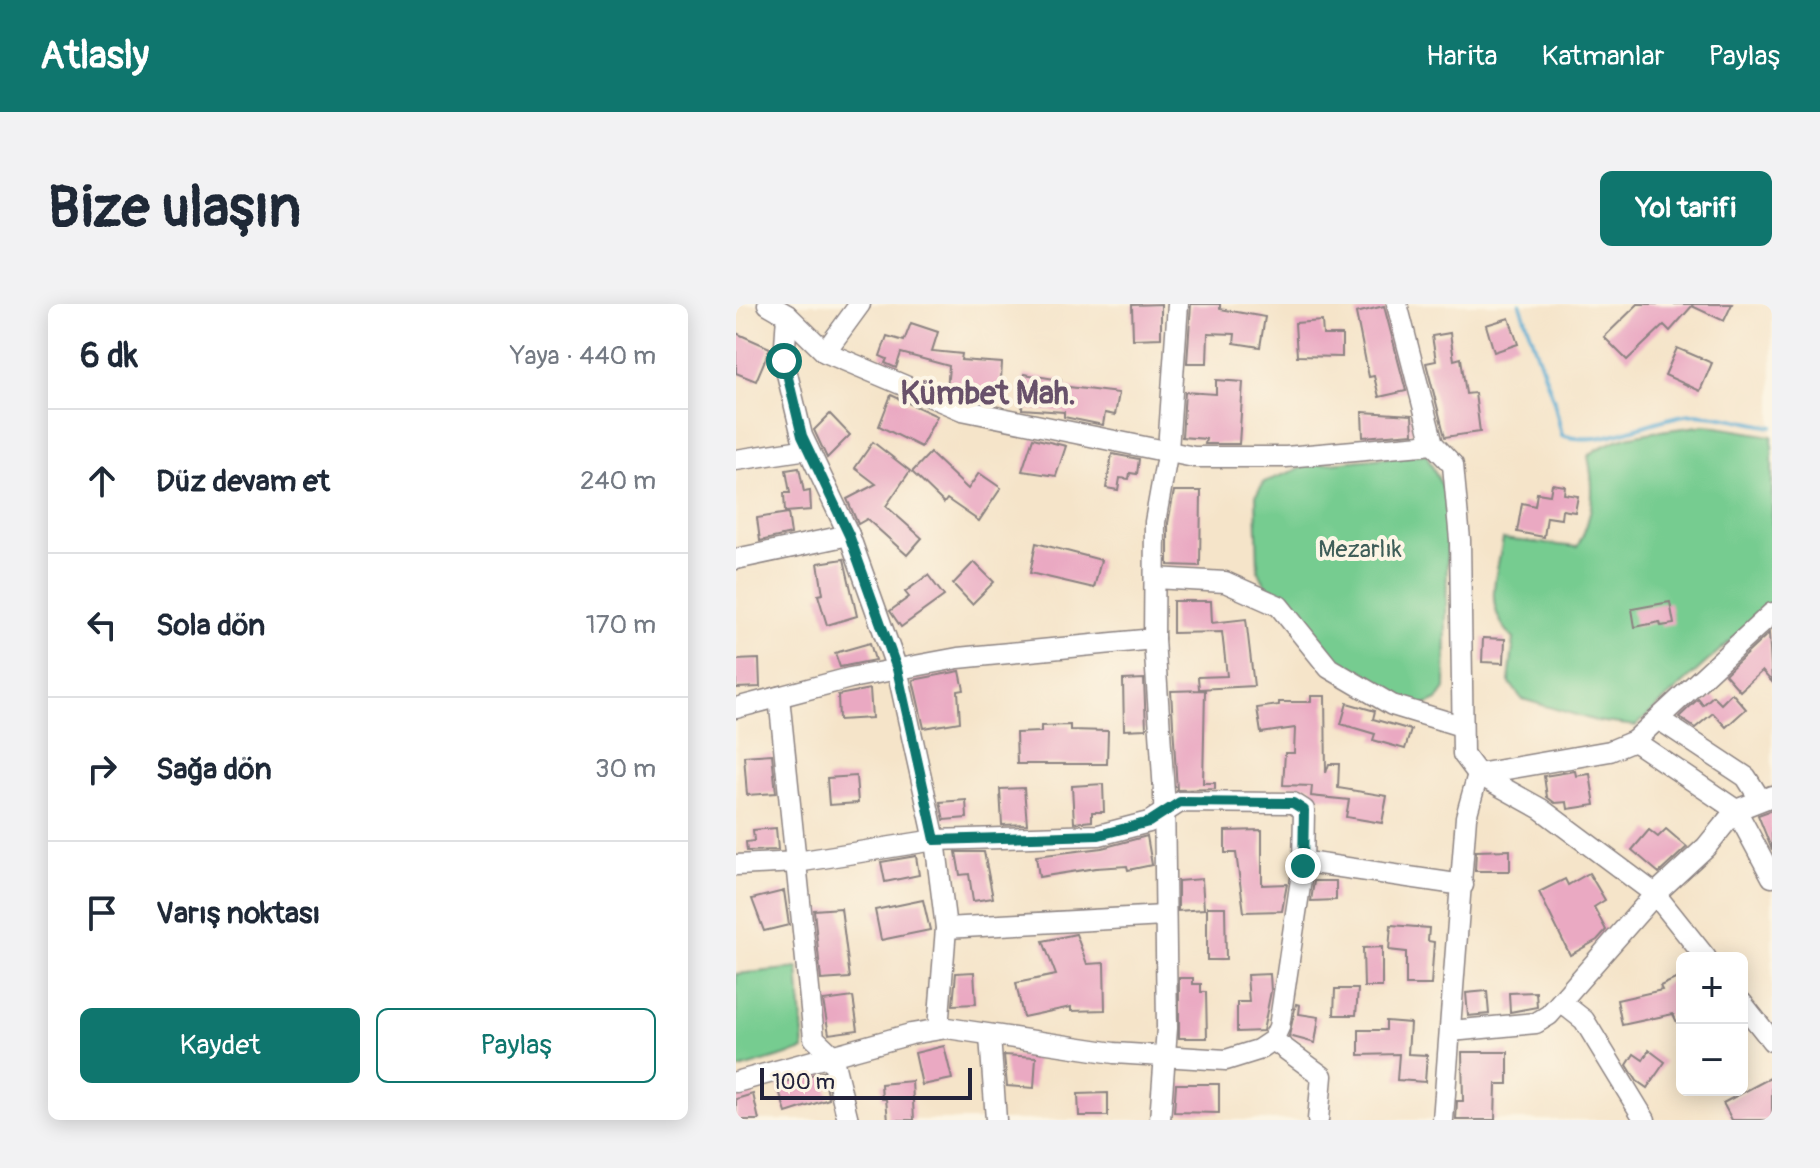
<!DOCTYPE html>
<html lang="tr">
<head>
<meta charset="utf-8">
<style>
	:root { --surface:#fff; --page:#f2f2f3; --text:#1f2937; --muted:#747a83; --line:#e0e1e3; --accent:#0f766e }
	body { margin:0; font-family:Pangolin,sans-serif; background:var(--page); color:var(--text) }
	.controls { position:absolute; right:24px; bottom:24px; display:grid; overflow:hidden; border-radius:12px; box-shadow:0 4px 20px #0003 }
	.controls button { width:72px; height:72px; display:grid; place-items:center; padding:0; border:0; border-bottom:2px solid var(--line); background:var(--surface); color:var(--text); font:40px sans-serif }
	.scale { position:absolute; left:24px; bottom:20px; width:212px; box-sizing:border-box; padding-left:8px; border:4px solid #22223b; border-top:0; font-size:22px; line-height:28px; white-space:nowrap; color:#22223b; -webkit-text-stroke:6px #fcf5e5; paint-order:stroke }
	.stop { position:absolute; width:24px; height:24px; margin:-18px; border:6px solid #0f766e; border-radius:50%; background:#fff }
	.stop.end { background:#0f766e; border-color:#fff; box-shadow:0 2px 8px #0008 }
	.list { margin:0; padding:0; list-style:none }
	h2 { display:flex; justify-content:space-between; align-items:center; height:104px; margin:0; padding:0 32px; font-size:34px }
	h2 small { font-size:26px; font-weight:400; color:var(--muted) }
	.list li { display:grid; grid-template-columns:52px 1fr auto; gap:24px; align-items:center; box-sizing:border-box; height:144px; padding:0 32px; border-top:2px solid var(--line) }
	.list b { display:block; font-size:30px; white-space:nowrap }
	.list em { font-size:26px; font-style:normal; color:var(--muted) }
	.actions { display:flex; gap:16px; padding:24px 32px }
	.actions a { flex:1; padding:18px 0; border:2px solid var(--accent); border-radius:12px; text-align:center; font-size:28px; color:var(--accent) }
	.actions .main { background:var(--accent); color:#fff }
	.icon { flex:none; width:44px; height:44px; fill:none; stroke:currentColor; stroke-width:2; stroke-linecap:round; stroke-linejoin:round }
	.map { position:relative; flex:none; width:1036px; height:816px; overflow:hidden; border-radius:12px }
	header { display:flex; align-items:center; gap:48px; box-sizing:border-box; height:112px; padding:0 40px; background:var(--accent); color:#fff }
	header strong { font-size:38px }
	nav { display:flex; gap:44px; margin-inline-start:auto; font-size:28px }
	.intro { display:flex; align-items:center; justify-content:space-between; box-sizing:border-box; height:192px; padding:0 48px }
	h1 { margin:0; font-size:56px }
	.button { padding:20px 36px; border-radius:12px; background:var(--accent); color:#fff; font-size:28px; font-weight:700 }
	main { display:flex; gap:48px; padding:0 48px }
	aside { flex:1; background:var(--surface); border-radius:12px; box-shadow:0 4px 20px #0003 }
	.map>svg:first-child { display:block }
</style>
</head>
<body>
<header>
<strong>Atlasly</strong>
<nav><a>Harita</a><a>Katmanlar</a><a>Paylaş</a></nav>
</header>
<div class="intro"><h1>Bize ulaşın</h1><a class="button">Yol tarifi</a></div>
<main>
<aside>
<h2>6 dk<small>Yaya · 440 m</small></h2>
<ul class="list">
<li><svg class="icon" aria-label="ahead" viewBox="0 0 24 24"><path d="M12 20V5M6 11l6-6 6 6"/></svg><div><b>Düz devam et</b></div><em>240 m</em></li>
<li><svg class="icon" aria-label="left" viewBox="0 0 24 24"><path d="M17 20v-9H6M10 6l-5 5 5 5"/></svg><div><b>Sola dön</b></div><em>170 m</em></li>
<li><svg class="icon" aria-label="right" viewBox="0 0 24 24"><path d="M7 20v-9h11M14 6l5 5-5 5"/></svg><div><b>Sağa dön</b></div><em>30 m</em></li>
<li><svg class="icon" aria-label="arrive" viewBox="0 0 24 24"><path d="M6 21V4h12l-3 4 3 4H6"/></svg><div><b>Varış noktası</b></div></li>
</ul>
<div class="actions"><a class="main">Kaydet</a><a>Paylaş</a></div>
</aside>
<div class="map">
<svg width="1036" height="816" viewBox="0 0 1036 816">
	<rect width="100%" height="100%" fill="#fcf5e5"/>
	<filter id="ink" filterUnits="userSpaceOnUse"><feTurbulence type="fractalNoise" baseFrequency=".0125" numOctaves="2"/><feDisplacementMap in="SourceGraphic" scale="16" xChannelSelector="R" yChannelSelector="G"/><feConvolveMatrix kernelMatrix="1 2 1 2 8 2 1 2 1" color-interpolation-filters="sRGB"/></filter>
	<filter id="wash" filterUnits="userSpaceOnUse"><feTurbulence type="fractalNoise" baseFrequency=".006" numOctaves="4" result="noise"/><feDisplacementMap in="SourceGraphic" scale="32" xChannelSelector="R" yChannelSelector="G"/><feGaussianBlur stdDeviation="1.8" result="paint"/><feColorMatrix in="noise" values="0 0 0 0 0 0 0 0 0 0 0 0 0 0 0 0 0 1.4 0 .05"/><feComposite in="paint" operator="in"/></filter>
	<g filter="url(#wash)">
		<rect width="100%" height="100%" fill="#f5e4c9"/>
		<!-- green -->
		<g fill="#76cc90" stroke="#4c7766" stroke-width="2">
			<path d="M969,121L1036,132V299L900,422L860,417L786,395L773,378L778,335C746,303 760,276 767,235L841,243C858,213 859,185 852,152C881,127 933,127 969,121Z"/>
			<polygon points="690,150 712,194 709,385 701,396 688,402 624,379 594,351 558,306 532,286 522,266 520,191 528,178 573,161"/>
			<polygon points="62,664 68,746 0,766 0,670"/>
		</g>
		<g fill="none" stroke-linecap="round" stroke-linejoin="round">
			<!-- stream -->
			<path stroke="#57aad2" stroke-width="4" d="M784,0L818,97L826,131C864,144 910,117 949,111C971,107 1012,119 1036,123"/>
		</g>
		<g id="blocks">
			<!-- building -->
			<g fill="#eaa9c2">
				<polygon points="425,0 425,34 397,35 396,1"/>
				<polygon points="455,0 484,0 484,5 529,13 524,43 498,39 499,30 472,29 471,59 451,59"/>
				<polygon points="902,0 996,0 988,17 956,2 934,27 928,21 891,56 868,33"/>
				<polygon points="648,2 670,87 643,93 638,72 633,73 620,9"/>
				<polygon points="773,14 782,40 758,48 750,21"/>
				<polygon points="586,17 587,31 606,31 606,53 561,52 559,19"/>
				<polygon points="175,19 202,28 196,47 226,50 225,56 266,59 264,91 227,91 211,86 213,62 165,49 160,64 149,59 151,55 144,52 151,32 168,37"/>
				<polygon points="0,29 34,44 20,77 0,69"/>
				<polygon points="714,29 718,56 725,54 730,90 739,89 744,128 709,133 690,59 700,57 696,32"/>
				<polygon points="941,44 976,59 964,87 929,71"/>
				<polygon points="288,70 325,76 325,82 383,89 379,111 369,109 367,121 328,113 328,108 286,105"/>
				<polygon points="480,76 507,78 503,140 469,140 470,135 446,133 449,88 480,90"/>
				<polygon points="155,91 201,112 185,143 143,122"/>
				<polygon points="626,108 676,111 677,129 627,133"/>
				<polygon points="94,110 114,131 91,154 78,126"/>
				<polygon points="297,134 330,142 320,172 286,167"/>
				<polygon points="137,138 174,167 150,202 186,234 171,251 131,215 122,220 111,195 140,180 119,164"/>
				<polygon points="194,149 232,185 243,169 265,184 243,217 211,195 208,199 176,168"/>
				<polygon points="376,150 403,155 401,170 394,169 393,175 384,174 382,186 370,184"/>
				<polygon points="63,164 68,188 74,187 75,206 49,208 48,189 54,189 50,166"/>
				<polygon points="816,180 829,182 828,190 842,192 839,208 826,206 825,215 811,213 808,233 781,228 786,199 799,202 801,189 814,191"/>
				<polygon points="438,187 465,187 464,262 432,261 432,219"/>
				<polygon points="52,209 55,230 24,237 21,214"/>
				<polygon points="300,239 365,256 358,284 294,269"/>
				<polygon points="108,255 121,312 91,321 82,291 87,290 82,259"/>
				<polygon points="238,258 258,278 236,300 217,280"/>
				<polygon points="192,271 208,292 165,323 154,307 173,293 169,288"/>
				<polygon points="437,297 475,297 476,319 510,315 518,382 463,385 462,373 491,372 486,328 437,329"/>
				<polygon points="934,298 938,320 925,322 924,318 899,323 896,305"/>
				<polygon points="1033,329 1036,378 1026,367 1004,387 989,370"/>
				<polygon points="747,334 769,335 768,359 746,358"/>
				<polygon points="134,339 139,356 104,363 99,349"/>
				<polygon points="23,355 24,383 0,384 0,356"/>
				<polygon points="224,367 228,386 222,387 224,418 188,424 177,376"/>
				<polygon points="408,375 410,425 388,426 387,376"/>
				<polygon points="134,385 136,414 103,416 102,391"/>
				<polygon points="469,386 467,479 479,479 479,485 441,486 435,387"/>
				<polygon points="996,389 1010,405 990,423 977,409 959,424 943,413 962,395 967,401 977,392 985,400"/>
				<polygon points="575,392 589,392 590,469 593,460 603,460 602,484 651,492 646,519 610,513 613,496 575,492 576,482 547,481 549,449 558,449 559,424 525,429 521,404 543,401 543,398 575,398"/>
				<polygon points="611,399 639,407 637,415 675,426 669,445 637,436 639,430 605,420"/>
				<polygon points="334,421 334,426 372,427 371,460 281,460 280,429 305,428 305,422"/>
				<polygon points="36,450 40,489 11,491 8,452"/>
				<polygon points="839,467 840,472 854,470 859,501 832,505 831,498 819,499 811,493 808,472"/>
				<polygon points="120,472 122,499 93,501 91,474"/>
				<polygon points="367,480 368,508 356,508 356,517 338,519 336,482"/>
				<polygon points="288,484 291,520 266,521 264,485"/>
				<polygon points="230,496 231,514 208,516 204,498"/>
				<polygon points="1036,506 1036,546 1022,511"/>
				<polygon points="40,524 42,546 11,547 10,538 18,537 17,526"/>
				<polygon points="930,525 951,543 923,569 896,546 913,526 922,533"/>
				<polygon points="526,526 526,581 551,580 546,607 508,608 500,549 489,549 489,527"/>
				<polygon points="411,532 416,561 392,566 391,562 360,564 303,573 300,552 366,544"/>
				<polygon points="774,546 774,567 739,567 740,547"/>
				<polygon points="220,548 248,548 257,594 237,597 233,570 224,571"/>
				<polygon points="180,552 183,571 149,578 145,558"/>
				<polygon points="853,569 869,596 858,603 870,626 861,636 834,651 803,588 829,575 832,581"/>
				<polygon points="466,575 468,605 442,607 442,577"/>
				<polygon points="578,577 600,577 600,596 575,597"/>
				<polygon points="48,587 53,621 28,627 16,595"/>
				<polygon points="187,596 194,626 145,636 139,606"/>
				<polygon points="471,603 489,603 490,656 471,656"/>
				<polygon points="105,604 114,674 85,676 78,606"/>
				<polygon points="655,621 693,624 692,637 698,638 695,681 670,681 670,648 653,646"/>
				<polygon points="340,630 351,660 368,659 369,706 335,707 335,703 287,713 280,679 320,671 307,637"/>
				<polygon points="646,643 646,683 628,683 627,644"/>
				<polygon points="238,668 240,700 217,701 220,669"/>
				<polygon points="534,670 535,687 527,727 501,728 501,698 513,698 511,671"/>
				<polygon points="946,672 946,729 937,710 886,721 881,696 926,686 924,682"/>
				<polygon points="443,674 457,674 457,680 465,680 465,688 470,688 471,734 443,734"/>
				<polygon points="599,685 622,685 620,711 598,711"/>
				<polygon points="751,687 753,710 732,712 730,689"/>
				<polygon points="800,688 801,703 774,708 773,689"/>
				<polygon points="117,693 122,726 93,730 87,697"/>
				<polygon points="560,700 564,701 563,710 583,713 579,739 553,732"/>
				<polygon points="650,717 674,719 672,750 691,751 689,778 661,776 663,750 623,751 623,726 650,726"/>
				<polygon points="208,742 216,775 186,781 179,749"/>
				<polygon points="913,746 929,758 911,784 901,777 891,761 898,750 907,756"/>
				<polygon points="726,748 772,748 772,780 760,780 759,816 720,816 721,797 727,797"/>
				<polygon points="268,751 300,753 298,784 271,782"/>
				<polygon points="87,768 93,795 50,809 41,780"/>
				<polygon points="1036,773 1036,816 996,816 987,799"/>
				<polygon points="176,777 178,816 152,816 150,795 146,795 145,780"/>
				<polygon points="440,780 483,780 483,809 438,808"/>
				<polygon points="372,789 372,812 343,812 342,790"/>
				<polygon points="17,790 23,816 0,816 0,795"/>
			</g>
		</g>
	</g>
	<g filter="url(#ink)">
		<use href="#blocks" fill-opacity="0" stroke="#8c8382" stroke-width="2"/>
		<g fill="none" stroke-linecap="round" stroke-linejoin="round">
			<defs>
				<g id="minor">
					<polyline points="32,0 51,11 89,48 226,106 458,153 550,153 697,140"/>
					<polyline points="661,0 697,140 717,161 724,236 727,450 742,470 805,505 919,590 970,654"/>
					<polyline points="51,11 48,57 66,132 113,231 161,365 199,536 210,624 202,725"/>
					<polyline points="89,48 124,0"/>
					<polyline points="0,156 72,145"/>
					<polyline points="0,255 113,231"/>
					<polyline points="419,274 489,278 543,302 593,364 656,401 725,422"/>
					<polyline points="43,393 78,734 96,751 112,816"/>
					<polyline points="0,404 114,374 222,354 418,335"/>
					<polyline points="924,416 1010,473 1024,495"/>
					<polyline points="898,437 1000,506 1036,573"/>
					<polyline points="0,561 61,558 199,536 363,531 413,518 444,498 557,499 568,506 567,562"/>
					<polyline points="210,624 428,612"/>
					<polyline points="825,698 848,716 909,816"/>
					<polyline points="1006,699 1036,737"/>
					<polyline points="715,727 800,719 813,711 919,590 970,543 1000,506 1036,492"/>
					<polyline points="254,732 260,816"/>
					<polyline points="537,736 586,772 582,816"/>
					<polyline points="0,778 175,730 211,724 378,749 490,756 522,746 537,736 543,723 567,562 577,559 727,581"/>
					<polyline points="424,816 431,724 428,489 418,335 419,218 432,146 442,0"/>
					<polyline points="707,816 730,513 742,470 874,447 898,437 1036,309"/>
				</g>
			</defs>
			<!-- minor casing -->
			<use href="#minor" stroke="#8c8382" stroke-width="23"/>
			<!-- minor -->
			<use href="#minor" stroke="#fff" stroke-width="20"/>
		</g>
	</g>
	<g fill="none" stroke-linecap="round" stroke-linejoin="round" filter="url(#ink)">
		<!-- route -->
		<polyline stroke="#0f766e" stroke-width="10" points="48,57 66,132 113,231 161,365 199,536 363,531 413,518 444,498 557,499 568,506 567,562"/>
	</g>
	<g text-anchor="middle" stroke-width="8" stroke-linejoin="round" paint-order="stroke">
		<!-- park labels -->
		<g font-size="24" fill="#3f5e59" stroke="#fcf5e5">
			<text x="624" y="253">Mezarlık</text>
		</g>
		<!-- district labels -->
		<g font-size="32" font-weight="bold" fill="#68516a" stroke="#fcf5e5">
			<text x="252" y="100">Kümbet Mah.</text>
		</g>
	</g>
</svg>
<div class="controls">
<button>+</button>
<button>−</button>
</div>
<div class="scale">100 m</div>
<div class="stop" style="left:48px;top:57px"></div>
<div class="stop end" style="left:567px;top:562px"></div>
</div>
</main>
</body>
</html>
